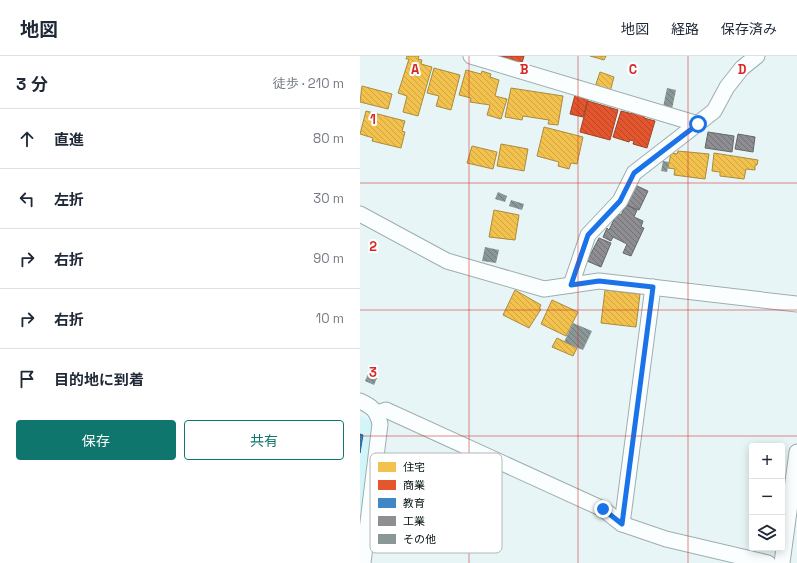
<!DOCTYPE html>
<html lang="ja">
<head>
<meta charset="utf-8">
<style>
	:root { --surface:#fff; --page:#f2f2f3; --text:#1f2937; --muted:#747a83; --line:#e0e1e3; --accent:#0f766e }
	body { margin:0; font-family:"Space Grotesk","Noto Sans JP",sans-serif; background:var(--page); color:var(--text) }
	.controls { position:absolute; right:12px; bottom:12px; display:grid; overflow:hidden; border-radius:4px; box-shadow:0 2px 10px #0003 }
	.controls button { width:36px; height:36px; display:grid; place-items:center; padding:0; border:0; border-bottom:1px solid var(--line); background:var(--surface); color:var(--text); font:20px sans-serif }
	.stop { position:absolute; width:12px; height:12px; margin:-9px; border:3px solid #1a73e8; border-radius:50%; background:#fff }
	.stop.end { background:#1a73e8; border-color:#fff; box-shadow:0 1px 4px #0008 }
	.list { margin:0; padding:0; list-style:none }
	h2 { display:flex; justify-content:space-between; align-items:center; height:52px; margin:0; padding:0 16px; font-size:17px }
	h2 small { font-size:13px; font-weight:400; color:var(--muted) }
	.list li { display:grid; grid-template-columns:26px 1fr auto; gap:12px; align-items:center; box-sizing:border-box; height:60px; padding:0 16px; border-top:1px solid var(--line) }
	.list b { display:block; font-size:15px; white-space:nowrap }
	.list em { font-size:13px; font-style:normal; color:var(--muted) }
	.actions { display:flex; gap:8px; padding:12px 16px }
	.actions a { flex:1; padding:9px 0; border:1px solid var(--accent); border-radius:4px; text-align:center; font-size:14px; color:var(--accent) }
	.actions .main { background:var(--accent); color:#fff }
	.icon { flex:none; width:22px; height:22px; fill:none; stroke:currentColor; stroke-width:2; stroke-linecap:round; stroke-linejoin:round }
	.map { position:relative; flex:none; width:437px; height:507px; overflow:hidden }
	header { display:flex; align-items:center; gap:24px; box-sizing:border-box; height:56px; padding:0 20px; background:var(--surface); border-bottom:1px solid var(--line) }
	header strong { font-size:19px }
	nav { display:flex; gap:22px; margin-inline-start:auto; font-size:14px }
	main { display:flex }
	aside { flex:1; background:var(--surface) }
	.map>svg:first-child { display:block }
</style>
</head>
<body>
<header>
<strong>地図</strong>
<nav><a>地図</a><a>経路</a><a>保存済み</a></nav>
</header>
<main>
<aside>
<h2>3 分<small>徒歩 · 210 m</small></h2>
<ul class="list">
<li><svg class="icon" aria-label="ahead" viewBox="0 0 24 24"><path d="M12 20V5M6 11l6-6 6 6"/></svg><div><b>直進</b></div><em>80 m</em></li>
<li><svg class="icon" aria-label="left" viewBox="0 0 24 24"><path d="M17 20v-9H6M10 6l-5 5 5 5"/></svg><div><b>左折</b></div><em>30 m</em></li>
<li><svg class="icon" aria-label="right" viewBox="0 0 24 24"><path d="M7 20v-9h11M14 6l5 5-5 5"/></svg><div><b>右折</b></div><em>90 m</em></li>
<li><svg class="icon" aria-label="right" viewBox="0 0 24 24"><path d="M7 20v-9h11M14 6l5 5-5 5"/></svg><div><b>右折</b></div><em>10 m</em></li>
<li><svg class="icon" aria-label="arrive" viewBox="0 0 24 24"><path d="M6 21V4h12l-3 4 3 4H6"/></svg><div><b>目的地に到着</b></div></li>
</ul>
<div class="actions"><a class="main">保存</a><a>共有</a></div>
</aside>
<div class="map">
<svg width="437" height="507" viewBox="0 0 437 507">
	<defs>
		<pattern id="homes-back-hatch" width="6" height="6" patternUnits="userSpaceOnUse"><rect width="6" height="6" fill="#f2c14e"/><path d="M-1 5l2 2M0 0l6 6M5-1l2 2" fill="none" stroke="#cea543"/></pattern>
		<pattern id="shops-back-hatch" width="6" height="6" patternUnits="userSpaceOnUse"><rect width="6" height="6" fill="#e4572e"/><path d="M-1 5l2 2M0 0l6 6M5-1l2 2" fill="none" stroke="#b74726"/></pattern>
		<pattern id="schools-back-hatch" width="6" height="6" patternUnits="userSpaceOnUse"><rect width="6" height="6" fill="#3f88c5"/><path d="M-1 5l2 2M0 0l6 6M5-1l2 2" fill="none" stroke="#336e9f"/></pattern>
		<pattern id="industry-back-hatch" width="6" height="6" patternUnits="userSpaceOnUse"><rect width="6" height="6" fill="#8d8d92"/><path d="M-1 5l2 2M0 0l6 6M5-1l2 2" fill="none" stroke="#717276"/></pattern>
		<pattern id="building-back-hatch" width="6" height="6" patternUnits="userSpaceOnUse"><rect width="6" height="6" fill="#8a9797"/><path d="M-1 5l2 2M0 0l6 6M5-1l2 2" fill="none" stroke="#6f7a7a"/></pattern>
	</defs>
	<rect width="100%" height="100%" fill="#e7f5f7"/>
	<!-- built -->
	<polygon fill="#d2f5fa" points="0,360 15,366 0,467"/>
	<!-- homes -->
	<g fill="url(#homes-back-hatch)" stroke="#aa8c3c">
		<polygon points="47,0 59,0 58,3 62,4 61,8 72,11 58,60 43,56 47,40 38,37 49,3 46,3"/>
		<polygon points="230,0 246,0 244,4"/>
		<polygon points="74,12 100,19 91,54 76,50 79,40 67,37"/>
		<polygon points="106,14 121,18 122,15 131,18 130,21 139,24 135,40 147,43 141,63 127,59 130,49 110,46 111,42 99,39"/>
		<polygon points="240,16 254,21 250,36 235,31"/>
		<polygon points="2,30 32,38 28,53 0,46"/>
		<polygon points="151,32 203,40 198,69 188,68 189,64 163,60 162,64 145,61"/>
		<polygon points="6,55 45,65 42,75 45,76 41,92 12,85 13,82 0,78"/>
		<polygon points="184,71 223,81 217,108 211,107 209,113 198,110 199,106 177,100"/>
		<polygon points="141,88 168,93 164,115 137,110"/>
		<polygon points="112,90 137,96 133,113 107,107"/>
		<polygon points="318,95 349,98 345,123 314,119 315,113 308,112 311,97 317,98"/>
		<polygon points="354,97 398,104 397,109 395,109 395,114 386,113 384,123 360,120 360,116 352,115"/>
		<polygon points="134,154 159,159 155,184 129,181"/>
		<polygon points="155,234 181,249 179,253 181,253 169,272 143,259"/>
		<polygon points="245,234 280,238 276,271 241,267"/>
		<polygon points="192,244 218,256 206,280 181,268"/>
		<polygon points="197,282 217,292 213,300 192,291"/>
	</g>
	<!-- shops -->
	<g fill="url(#shops-back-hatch)" stroke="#a04226">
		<polygon points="141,0 164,0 162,7"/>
		<polygon points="215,39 228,43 223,61 210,58"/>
		<polygon points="228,45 258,54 250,84 220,76"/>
		<polygon points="261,55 273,58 273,56 285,59 284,62 295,65 287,92 273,88 274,85 270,84 269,86 253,81"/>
	</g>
	<!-- schools -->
	<polygon fill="url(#schools-back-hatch)" stroke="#2d648f" points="0,378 3,379 0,397"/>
	<!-- industry -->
	<g fill="url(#industry-back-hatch)" stroke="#64686c">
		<polygon points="348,76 374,80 372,96 345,92"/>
		<polygon points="378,78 395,81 393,96 375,93"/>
		<polygon points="275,129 288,135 279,154 266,149"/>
		<polygon points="266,149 277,154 274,161 283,165 281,171 284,172 271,200 263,197 267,188 253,181 251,185 243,181 247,172 249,174 257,157 261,159"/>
		<polygon points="239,182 251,187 241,211 227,205"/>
	</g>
	<!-- building -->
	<g fill="url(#building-back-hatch)">
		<polygon points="307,32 316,34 312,53 303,51"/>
		<polygon points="303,105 309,106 307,116 301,115"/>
		<polygon points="138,136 147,140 145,146 135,143"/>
		<polygon points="151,144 164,148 162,154 149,150"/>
		<polygon points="125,191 139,194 136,207 122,205"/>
		<polygon points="213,267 232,275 223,294 204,286"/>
		<polygon points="8,318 17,322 14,329 5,325"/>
	</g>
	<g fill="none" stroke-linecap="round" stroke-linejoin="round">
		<defs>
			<g id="minor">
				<polyline points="111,0 338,68"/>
				<polyline points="0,158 87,205 184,233 239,225 437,248"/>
				<polyline points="211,229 228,179 260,145 274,117 354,55 367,31 382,12 397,0"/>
				<path d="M0,345C13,351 17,355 20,368L3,507"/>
				<polyline points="18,357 26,354 243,453 262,468 306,483 408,507"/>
				<polyline points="262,468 293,231"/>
				<polyline points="422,507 437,396"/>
			</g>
		</defs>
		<!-- minor casing -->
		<use href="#minor" stroke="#9fadaf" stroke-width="17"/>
		<!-- minor -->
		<use href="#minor" stroke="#fbfefe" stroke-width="15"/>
	</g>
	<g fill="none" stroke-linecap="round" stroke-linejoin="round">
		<!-- route -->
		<polyline stroke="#1a73e8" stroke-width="5" points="243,453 262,468 293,231 239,225 211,229 228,179 260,145 274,117 338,68"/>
	</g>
	<!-- grid -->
	<path fill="none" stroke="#d62828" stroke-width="1" stroke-opacity="0.55" d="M109,0V507M218,0V507M328,0V507M0,127H437M0,254H437M0,380H437"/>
	<!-- legend -->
	<rect x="10" y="397" width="132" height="100" rx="6" fill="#fff" stroke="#b3b7b8" stroke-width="1"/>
	<rect x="18" y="406" width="18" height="10" fill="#f2c14e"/>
	<rect x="18" y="424" width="18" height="10" fill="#e4572e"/>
	<rect x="18" y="442" width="18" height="10" fill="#3f88c5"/>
	<rect x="18" y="460" width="18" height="10" fill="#8d8d92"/>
	<rect x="18" y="478" width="18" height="10" fill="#8a9797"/>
	<g font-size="11" fill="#031012">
		<text x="43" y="415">住宅</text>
		<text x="43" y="433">商業</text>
		<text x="43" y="451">教育</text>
		<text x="43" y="469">工業</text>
		<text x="43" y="487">その他</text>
	</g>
	<g font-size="13" text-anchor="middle" font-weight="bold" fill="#d62828" stroke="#fff" stroke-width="4" stroke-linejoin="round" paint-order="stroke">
		<text x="55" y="18">A</text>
		<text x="164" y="18">B</text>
		<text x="273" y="18">C</text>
		<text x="382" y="18">D</text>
		<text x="13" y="68">1</text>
		<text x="13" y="195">2</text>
		<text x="13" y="321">3</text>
	</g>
</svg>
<div class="controls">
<button>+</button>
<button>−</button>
<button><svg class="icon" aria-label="layers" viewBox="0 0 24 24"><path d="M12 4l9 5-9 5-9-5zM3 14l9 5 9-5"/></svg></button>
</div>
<div class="stop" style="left:338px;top:68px"></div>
<div class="stop end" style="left:243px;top:453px"></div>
</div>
</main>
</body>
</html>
